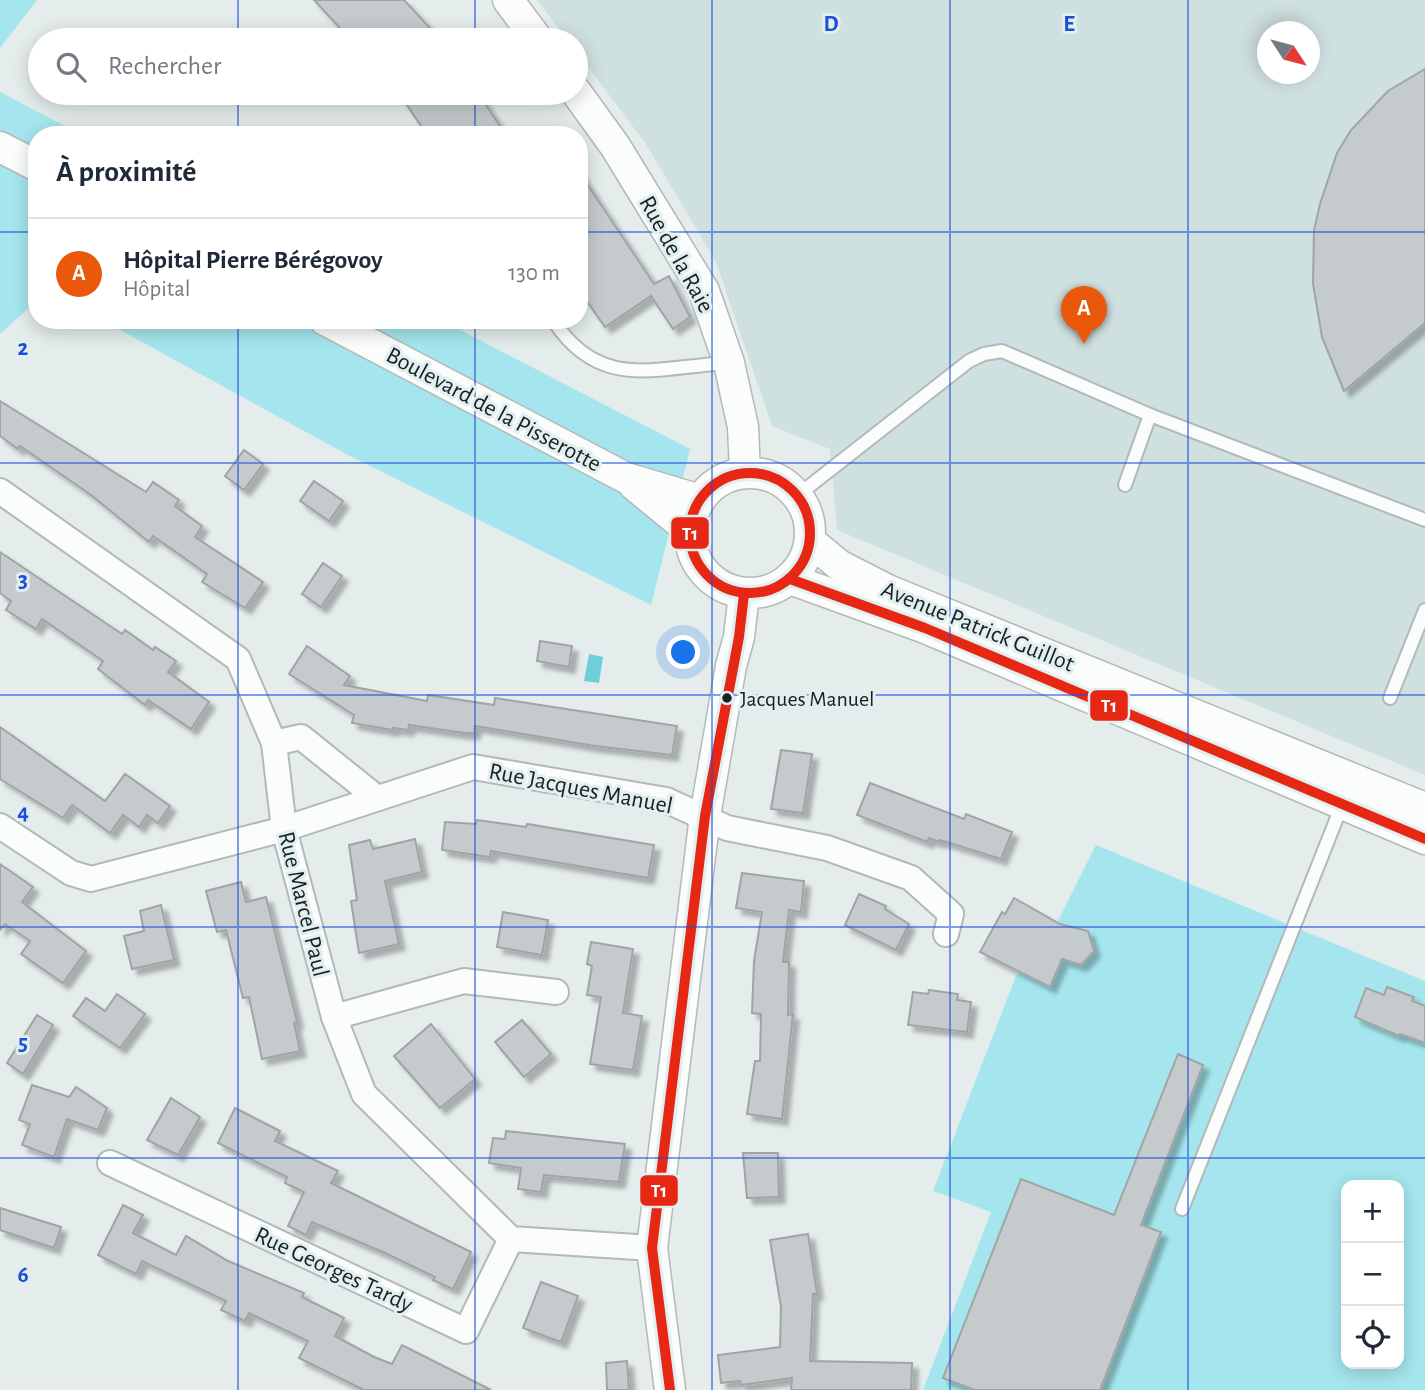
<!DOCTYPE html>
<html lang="fr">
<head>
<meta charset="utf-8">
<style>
	:root { --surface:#fff; --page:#f6f6f7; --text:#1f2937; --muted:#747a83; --line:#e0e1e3; --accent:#ea580c }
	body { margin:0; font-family:"Alegreya Sans",sans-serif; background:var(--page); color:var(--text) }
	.controls { position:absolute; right:21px; bottom:21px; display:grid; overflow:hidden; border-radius:14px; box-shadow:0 4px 18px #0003 }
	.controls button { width:63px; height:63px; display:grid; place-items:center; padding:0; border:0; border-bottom:2px solid var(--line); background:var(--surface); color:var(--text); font:35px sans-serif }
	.compass { position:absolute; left:1257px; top:21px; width:63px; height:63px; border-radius:50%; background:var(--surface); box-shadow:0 4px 18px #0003; rotate:126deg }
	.you { position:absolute; left:684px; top:653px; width:24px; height:24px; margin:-18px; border:5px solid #fff; border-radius:50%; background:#1a73e8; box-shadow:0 0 0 10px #1a73e833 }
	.badge { display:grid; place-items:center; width:46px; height:46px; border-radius:50%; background:var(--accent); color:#fff; font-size:23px; font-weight:700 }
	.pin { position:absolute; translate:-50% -58px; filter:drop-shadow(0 2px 4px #0008) }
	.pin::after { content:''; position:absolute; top:37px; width:24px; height:21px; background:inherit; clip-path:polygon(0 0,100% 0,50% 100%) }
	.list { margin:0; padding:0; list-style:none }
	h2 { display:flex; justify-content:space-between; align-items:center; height:91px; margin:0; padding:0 28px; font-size:30px }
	h2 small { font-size:23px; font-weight:400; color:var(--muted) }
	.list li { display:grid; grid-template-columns:46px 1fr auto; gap:21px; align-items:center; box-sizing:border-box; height:112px; padding:0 28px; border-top:2px solid var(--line) }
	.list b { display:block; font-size:26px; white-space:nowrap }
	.list p { margin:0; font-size:23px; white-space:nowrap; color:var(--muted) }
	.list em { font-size:23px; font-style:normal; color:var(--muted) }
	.icon { flex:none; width:38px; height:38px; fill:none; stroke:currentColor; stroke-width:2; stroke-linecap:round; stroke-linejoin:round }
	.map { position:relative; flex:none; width:1425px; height:1390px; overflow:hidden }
	.search { position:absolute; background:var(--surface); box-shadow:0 4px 18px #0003; left:28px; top:28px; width:560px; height:77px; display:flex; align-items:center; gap:18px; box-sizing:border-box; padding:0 24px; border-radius:38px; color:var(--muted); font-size:26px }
	.panel { position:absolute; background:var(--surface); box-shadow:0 4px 18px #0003; left:28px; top:126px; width:560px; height:203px; border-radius:28px }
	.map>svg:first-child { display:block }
</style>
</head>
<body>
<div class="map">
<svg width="1425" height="1390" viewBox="0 0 1425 1390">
	<defs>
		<filter id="shadow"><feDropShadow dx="6" dy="6" stdDeviation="2" flood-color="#0004"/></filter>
	</defs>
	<rect width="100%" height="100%" fill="#e4ecec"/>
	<!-- built -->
	<path fill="#cfe0e1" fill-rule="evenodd" d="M537,0H1425V775L837,530L830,449L772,426L716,262L646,144L576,51V40H568ZM1268,32H1310V74H1268Z"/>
	<!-- green -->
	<g fill="#a5e6ee" fill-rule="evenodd">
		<polygon points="0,0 37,0 0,48"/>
		<polygon points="0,92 82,135 37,135 37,300 0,334"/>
		<polygon points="102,320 441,320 690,449 651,605 348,455"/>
		<path d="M1096,845L1425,981V1390H923L991,1212L933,1191L1016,976L1047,943ZM1346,1185H1399V1364H1346Z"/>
	</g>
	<!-- water -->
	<polygon fill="#6ecfda" points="589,654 603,657 599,683 584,681"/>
	<!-- building -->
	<g fill="#c5cbcc" stroke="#9fa4a5" stroke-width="2" filter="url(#shadow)">
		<polygon points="314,0 404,0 441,40 351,40"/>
		<polygon points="1425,69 1425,323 1344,391 1322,337 1313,284 1314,230 1320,204 1337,153 1351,130 1388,91"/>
		<polygon points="399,93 478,93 506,135 427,135"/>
		<polygon points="579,172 654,284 669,276 690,317 673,329 651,296 605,327 579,290"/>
		<polygon points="0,401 146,492 153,482 179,500 175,506 202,526 195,537 263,582 245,608 202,582 207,574 153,536 149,542 91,495 20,446 18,449 0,436"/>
		<polygon points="244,450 263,464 244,490 225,476"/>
		<polygon points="314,481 343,501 329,521 300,501"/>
		<polygon points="0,552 122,634 125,630 153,650 155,647 176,661 168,672 209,702 191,729 148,700 145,705 98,669 103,661 42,619 36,629 6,610 11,601 0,593"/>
		<polygon points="323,563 342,576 321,607 302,594"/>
		<polygon points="540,641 572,646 569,667 537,661"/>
		<polygon points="307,646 350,676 344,685 427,701 428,695 494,705 495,698 677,726 672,755 595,746 475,726 474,733 464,733 409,725 408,730 393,728 393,730 352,723 354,715 289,674"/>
		<polygon points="0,727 105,801 125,774 170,806 158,823 147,815 139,827 123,815 110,833 72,805 63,818 0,779"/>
		<polygon points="781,750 812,754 803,813 771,809"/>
		<polygon points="870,783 964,819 966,814 1012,832 1001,859 940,840 939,842 929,838 927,842 857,815"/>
		<polygon points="477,820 526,827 527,824 654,845 648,878 491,851 490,857 442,850 445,822 476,824"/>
		<polygon points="415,839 422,872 385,881 399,944 359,953 351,901 357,900 349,845 370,840 373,849"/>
		<polygon points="0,864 33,887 22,902 86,951 63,983 21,954 30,941 5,924 0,930"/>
		<polygon points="742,873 804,881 801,912 789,910 783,962 789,962 788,1015 793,1014 782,1119 747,1114 755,1061 760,1061 761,1014 752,1013 754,961 762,912 736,908"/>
		<polygon points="241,882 246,902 266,897 297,1022 294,1023 300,1051 262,1059 249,997 243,998 226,930 217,932 206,891"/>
		<polygon points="859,894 886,906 885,909 909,924 896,950 845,925"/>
		<polygon points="1014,898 1060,924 1088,931 1094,951 1081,965 1062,959 1050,987 980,952 1002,912 1005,914"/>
		<polygon points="161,905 174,960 132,969 124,936 144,931 140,911"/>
		<polygon points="503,912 548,920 542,955 497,947"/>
		<polygon points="591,942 633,949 623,1013 642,1016 633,1070 590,1064 601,997 587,995 592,966 587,964"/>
		<polygon points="1387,987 1414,997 1412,1001 1425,1006 1425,1043 1400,1034 1399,1036 1355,1017 1366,988 1384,995"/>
		<polygon points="929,990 958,994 957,1000 971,1002 967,1032 908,1025 913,992 928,994"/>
		<polygon points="117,994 145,1014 120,1048 73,1016 86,998 105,1011"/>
		<polygon points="37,1015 53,1025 23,1074 7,1063"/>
		<polygon points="522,1020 551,1054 524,1077 495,1042"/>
		<polygon points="431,1024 475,1079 440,1108 394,1056"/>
		<polygon points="1178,1054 1203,1065 1141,1225 1161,1232 1100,1390 975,1390 943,1378 1021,1179 1114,1215"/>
		<polygon points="32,1085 69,1097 76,1087 107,1108 98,1130 67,1119 54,1157 22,1145 30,1124 19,1120"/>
		<polygon points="171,1098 200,1117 178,1155 147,1140"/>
		<polygon points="235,1108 280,1131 275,1141 338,1171 331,1183 471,1252 453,1289 433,1280 435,1277 383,1252 312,1222 306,1235 288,1226 304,1192 285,1183 287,1177 218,1143"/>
		<polygon points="506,1131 625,1144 619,1182 544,1175 541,1192 518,1189 521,1168 489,1163 493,1138 505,1139"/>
		<polygon points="743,1153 778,1153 779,1197 747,1198"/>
		<polygon points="123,1205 143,1215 133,1233 176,1255 186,1236 228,1261 304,1293 302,1297 344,1318 335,1336 374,1357 392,1364 402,1345 491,1390 364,1390 299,1358 308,1341 249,1313 245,1321 221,1310 226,1301 142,1261 136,1274 98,1255"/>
		<polygon points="0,1208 61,1227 54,1248 0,1230"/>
		<polygon points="808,1234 817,1294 813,1294 810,1361 912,1363 911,1390 791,1390 792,1378 741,1385 740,1381 721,1383 718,1355 780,1347 781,1307 770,1240"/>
		<polygon points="541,1282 578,1296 561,1342 523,1328"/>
		<polygon points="627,1361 629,1390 607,1390 606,1363"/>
	</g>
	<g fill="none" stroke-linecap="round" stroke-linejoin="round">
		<defs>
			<g id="service">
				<path d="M553,320C600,392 656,367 728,363"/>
				<polyline points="1125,485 1150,415"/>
				<polyline points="798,495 969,361 984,354 1002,351 1150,415 1425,520"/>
				<polyline points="1390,698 1425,610"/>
				<polyline points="1182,1209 1342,805"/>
			</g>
			<g id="minor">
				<polyline points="0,491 238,659 274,743 284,829 334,1017 364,1094 511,1239 652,1248"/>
				<polyline points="274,743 301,737 377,798"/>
				<polyline points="0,826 71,873 91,879 284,829 473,767 666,800 727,828 827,848 911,878 951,914 946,934"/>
				<polyline points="334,1017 464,981 556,992"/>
				<polyline points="110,1163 466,1331 511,1239"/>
			</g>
			<g id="tertiary">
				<polyline points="508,0 538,40"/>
				<polyline points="576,92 615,146 704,291 729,363 743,427 745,473"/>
				<polyline points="0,147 37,166"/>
				<polyline points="325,320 626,478 700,500"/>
				<circle cx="750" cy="533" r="60"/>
				<polyline points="634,485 690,531"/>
				<polyline points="810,541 839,565 890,591 1425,808"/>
				<polyline points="790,579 925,628 1425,839"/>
				<polyline points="670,1390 652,1248 705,816 731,666 739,637 744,594"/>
			</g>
		</defs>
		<!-- service casing -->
		<use href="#service" stroke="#b3b9b9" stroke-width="16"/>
		<!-- minor casing -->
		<use href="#minor" stroke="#b3b9b9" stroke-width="28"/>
		<!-- tertiary casing -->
		<use href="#tertiary" stroke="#b3b9b9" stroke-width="33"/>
		<!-- service -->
		<use href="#service" stroke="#fbfcfc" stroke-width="12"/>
		<!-- minor -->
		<use href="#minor" stroke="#fbfcfc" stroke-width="24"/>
		<!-- tertiary -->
		<use href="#tertiary" stroke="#fbfcfc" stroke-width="30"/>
		<defs>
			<g id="bus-1">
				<circle cx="750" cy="533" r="60"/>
				<polyline points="790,579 925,628 1425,839"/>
				<polyline points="670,1390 652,1248 705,816 739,637 744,594"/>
			</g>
		</defs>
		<!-- bus-1 casing -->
		<use href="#bus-1" stroke="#e1eff0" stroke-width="16"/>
		<!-- bus-1 -->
		<use href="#bus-1" stroke="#e52713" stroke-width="10"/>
	</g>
	<!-- grid -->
	<path fill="none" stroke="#1d4ed8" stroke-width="2" stroke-opacity="0.55" d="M238,0V40M475,0V40M712,0V1390M950,0V1390M1188,0V1390M238,93V135M475,93V135M0,232H37M579,232H1425M238,320V1390M475,320V1390M0,463H1425M0,695H1425M0,927H1425M0,1158H1425"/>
	<!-- markers -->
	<circle fill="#1b1f20" stroke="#e1eff0" stroke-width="2.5" cx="727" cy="698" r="6"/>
	<g text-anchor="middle" stroke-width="6" stroke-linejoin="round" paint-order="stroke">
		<!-- bus labels -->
		<g font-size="22" fill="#1b1f20" stroke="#e1eff0" text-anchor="start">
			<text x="740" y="706">Jacques Manuel</text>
		</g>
		<!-- street labels -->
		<g font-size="24" fill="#1b1f20" stroke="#e1eff0">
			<text transform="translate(677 254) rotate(61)" y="8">Rue de la Raie</text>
			<text transform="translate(494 409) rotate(28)" y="8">Boulevard de la Pisserotte</text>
			<text transform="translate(978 626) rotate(22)" y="8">Avenue Patrick Guillot</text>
			<text transform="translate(581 788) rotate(11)" y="8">Rue Jacques Manuel</text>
			<text transform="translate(304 904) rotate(76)" y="8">Rue Marcel Paul</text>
			<text transform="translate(334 1269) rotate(25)" y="8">Rue Georges Tardy</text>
		</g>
	</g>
	<g font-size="23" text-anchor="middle" font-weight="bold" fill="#1d4ed8" stroke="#e1eff0" stroke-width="6" stroke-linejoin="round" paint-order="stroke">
		<text x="831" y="31">D</text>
		<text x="1069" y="31">E</text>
		<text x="23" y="355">2</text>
		<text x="23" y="587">3</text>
		<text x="23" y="819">4</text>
		<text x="23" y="1050">5</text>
		<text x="23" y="1282">6</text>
	</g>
	<g stroke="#e1eff0" stroke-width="2.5">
		<rect x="670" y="516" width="40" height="34" rx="7" fill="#e52713"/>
		<rect x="1089" y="689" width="40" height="33" rx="7" fill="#e52713"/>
		<rect x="639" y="1174" width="40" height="33" rx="7" fill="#e52713"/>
	</g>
	<g font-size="19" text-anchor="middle" font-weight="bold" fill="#fff">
		<text x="690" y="540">T1</text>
		<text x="1109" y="712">T1</text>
		<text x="659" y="1197">T1</text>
	</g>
</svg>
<div class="controls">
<button>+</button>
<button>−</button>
<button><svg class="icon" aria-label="locate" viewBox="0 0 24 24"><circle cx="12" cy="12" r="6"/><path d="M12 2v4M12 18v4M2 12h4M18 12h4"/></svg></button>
</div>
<svg class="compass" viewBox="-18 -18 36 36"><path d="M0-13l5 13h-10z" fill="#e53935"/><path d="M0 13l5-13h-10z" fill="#747a83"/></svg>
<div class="you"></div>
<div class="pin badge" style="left:1084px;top:344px">A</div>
<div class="search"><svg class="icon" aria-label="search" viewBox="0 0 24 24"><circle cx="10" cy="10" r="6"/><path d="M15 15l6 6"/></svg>Rechercher</div>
<section class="panel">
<h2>À proximité<small></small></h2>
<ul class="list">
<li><span class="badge">A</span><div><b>Hôpital Pierre Bérégovoy</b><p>Hôpital</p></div><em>130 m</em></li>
</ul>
</section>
</div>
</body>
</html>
